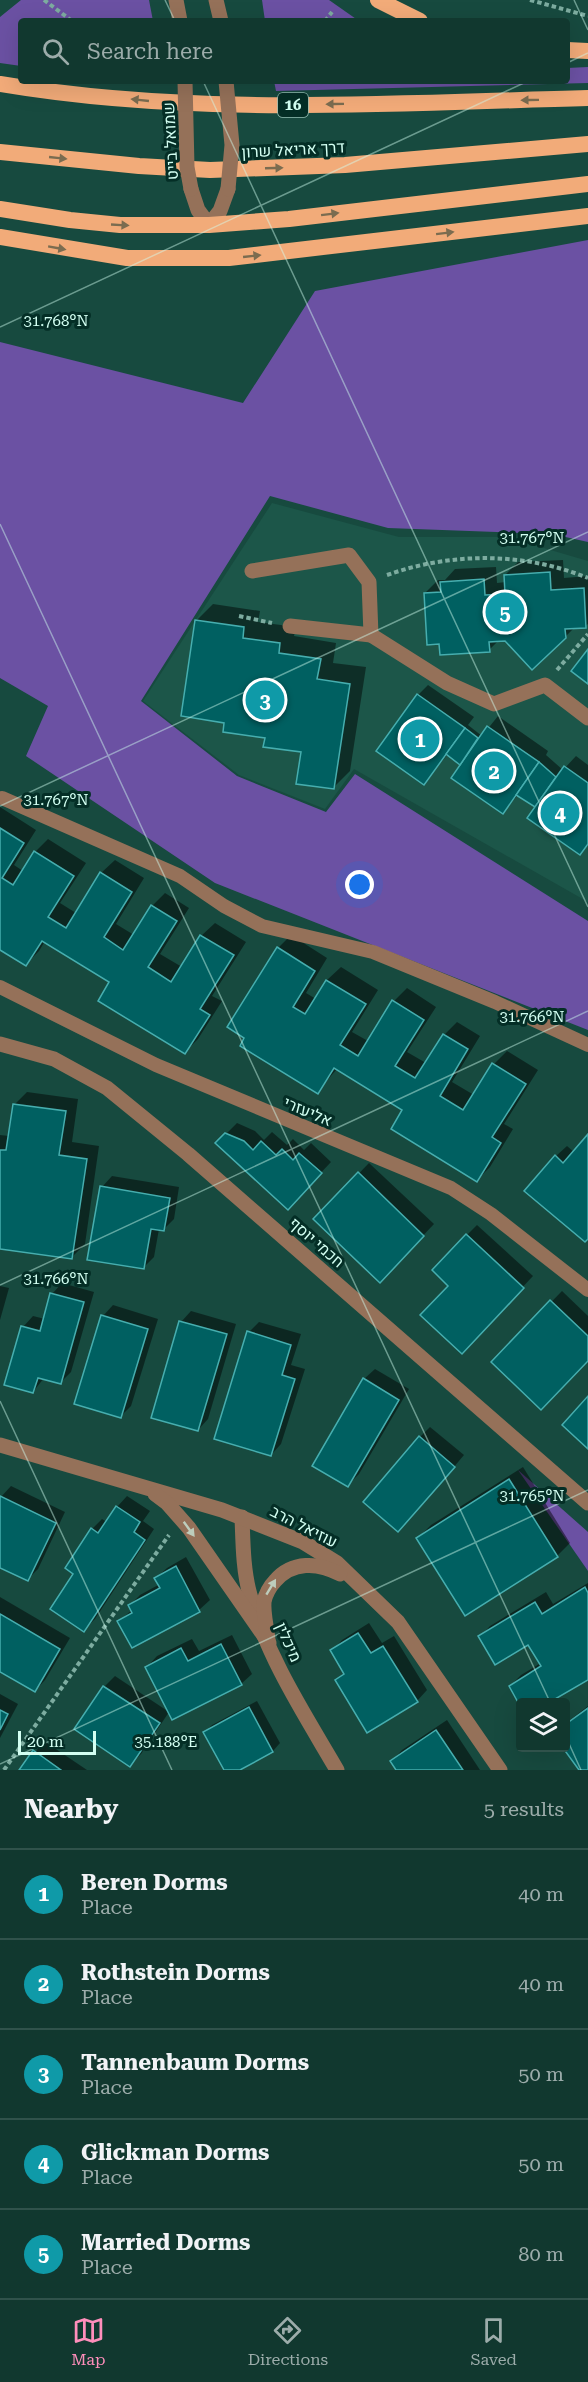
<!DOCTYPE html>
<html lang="en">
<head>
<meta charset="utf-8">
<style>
	:root { --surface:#11382f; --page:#1a3f37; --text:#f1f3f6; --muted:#9cacaa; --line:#30524b; --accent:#ff8ebb }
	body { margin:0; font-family:"Roboto Serif",Heebo,serif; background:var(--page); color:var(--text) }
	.controls { position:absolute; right:18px; bottom:18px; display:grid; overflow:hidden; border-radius:6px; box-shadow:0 6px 24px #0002 }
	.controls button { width:54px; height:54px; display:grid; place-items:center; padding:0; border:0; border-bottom:2px solid var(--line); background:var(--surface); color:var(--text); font:30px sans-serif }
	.scale { position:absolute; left:18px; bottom:15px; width:78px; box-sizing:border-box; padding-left:6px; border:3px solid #d3fff2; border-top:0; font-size:16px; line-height:21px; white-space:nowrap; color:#d3fff2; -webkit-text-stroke:4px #042e26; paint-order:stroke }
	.you { position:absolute; left:360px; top:885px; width:21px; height:21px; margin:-15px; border:4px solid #fff; border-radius:50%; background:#1a73e8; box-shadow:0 0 0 9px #1a73e833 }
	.badge { display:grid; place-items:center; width:39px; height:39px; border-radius:50%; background:var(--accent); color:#fff; font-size:20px; font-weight:700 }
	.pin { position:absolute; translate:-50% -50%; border:3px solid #fff; box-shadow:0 2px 6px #0006 }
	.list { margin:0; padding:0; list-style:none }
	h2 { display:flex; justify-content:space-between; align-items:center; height:78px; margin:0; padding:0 24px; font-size:26px }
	h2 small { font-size:20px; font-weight:400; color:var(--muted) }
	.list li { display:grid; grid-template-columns:39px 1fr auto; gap:18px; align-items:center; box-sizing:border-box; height:90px; padding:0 24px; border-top:2px solid var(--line) }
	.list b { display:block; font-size:22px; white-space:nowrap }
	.list p { margin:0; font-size:20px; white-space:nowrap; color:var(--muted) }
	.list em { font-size:20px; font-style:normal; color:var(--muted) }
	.icon { flex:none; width:33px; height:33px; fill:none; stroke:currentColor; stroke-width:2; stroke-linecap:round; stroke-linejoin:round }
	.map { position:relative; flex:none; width:588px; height:1770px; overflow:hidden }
	.search { position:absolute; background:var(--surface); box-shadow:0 6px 24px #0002; left:18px; right:18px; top:18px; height:66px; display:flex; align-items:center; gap:15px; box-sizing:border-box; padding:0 21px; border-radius:6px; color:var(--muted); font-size:22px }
	.sheet { height:528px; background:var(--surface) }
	nav { display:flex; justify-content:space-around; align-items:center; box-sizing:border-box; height:84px; border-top:2px solid var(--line); background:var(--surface); font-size:16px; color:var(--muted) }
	nav a { display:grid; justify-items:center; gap:3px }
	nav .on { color:var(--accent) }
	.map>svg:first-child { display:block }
</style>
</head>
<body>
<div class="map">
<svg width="588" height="1770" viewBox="0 0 588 1770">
	<rect width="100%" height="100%" fill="#174a3f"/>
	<!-- built -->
	<polygon fill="#1c5649" points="272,503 399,537 506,537 588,561 588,902 354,769 325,809 239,775 143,701"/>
	<!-- green -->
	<g fill="#6b51a3">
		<polygon points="21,0 149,0 153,21 21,21 21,66 0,63 0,17"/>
		<polygon points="262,0 329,0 359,21 265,21"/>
		<polygon points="588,67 588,83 276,91 274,81 567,81 567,68"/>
		<polygon points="588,240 588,542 552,534 388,528 270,496 141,701 237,776 326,812 355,774 588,921 588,1030 215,883 26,756 48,706 0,678 0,342 243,403 315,291"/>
		<polygon points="518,1470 588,1532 588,1571"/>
	</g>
	<!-- shadow -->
	<g fill="#0007">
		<polygon points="563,560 564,578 588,576 588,624 585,626 575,627 565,637 499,640 489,650 425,593 438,580 445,580 455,569 496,567 497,583 506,582 505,575 518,562"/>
		<polygon points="213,604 260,611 258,622 296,627 294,636 336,643 333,663 366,667 350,771 334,787 302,751 226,721 196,621"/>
		<polygon points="428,685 474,717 468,725 482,736 498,716 548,751 546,755 563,770 576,756 588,765 588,845 580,853 537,807 518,795 503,812 462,765 448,754 424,783 418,695"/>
		<polygon points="0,807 36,830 14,865 23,871 35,852 48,839 86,863 60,903 76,913 101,873 115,860 144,878 116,924 134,935 152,906 165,893 189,908 160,954 182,967 201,936 215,923 246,942 212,996 222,1001 198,1039 185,1052 112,982 45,941 39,951 26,964 0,948"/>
		<polygon points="291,935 327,958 306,993 316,999 327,980 341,967 378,990 352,1032 368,1041 394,1001 407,988 436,1007 407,1052 426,1063 444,1035 457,1022 480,1036 452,1082 474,1095 494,1064 507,1051 538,1070 504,1124 513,1129 490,1167 477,1180 404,1110 337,1069 317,1092 242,1045 278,948"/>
		<polygon points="27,1092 78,1099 72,1142 99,1146 85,1244 72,1257 0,1247 0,1135 9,1136 14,1105"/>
		<polygon points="237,1123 255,1131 264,1140 272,1132 287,1145 293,1139 304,1150 311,1143 331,1162 298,1197 226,1134"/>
		<polygon points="588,1136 588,1237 556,1156 567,1146 574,1152"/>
		<polygon points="369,1163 434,1224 380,1281 315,1219"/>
		<polygon points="112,1176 179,1187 174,1219 163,1230 159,1229 154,1257 143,1268 102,1187"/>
		<polygon points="477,1225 533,1276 472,1341 451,1285 467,1235"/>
		<polygon points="62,1283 94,1292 71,1372 60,1383 44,1378 33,1392 23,1327 33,1316 45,1319 52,1294"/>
		<polygon points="0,1286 9,1288 0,1320"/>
		<polygon points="562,1291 588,1316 588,1359 493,1362"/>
		<polygon points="113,1305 158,1319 131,1406 120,1417 103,1316"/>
		<polygon points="191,1311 236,1324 208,1419 198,1430 181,1322"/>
		<polygon points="259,1322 301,1334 291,1365 305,1369 281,1444 271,1455 249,1332"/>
		<polygon points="375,1369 409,1389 359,1474 348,1485 364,1379"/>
		<polygon points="430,1427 464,1455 409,1520 420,1437"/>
		<polygon points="523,1467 570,1543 557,1556 465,1613 418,1538 431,1525"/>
		<polygon points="11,1486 65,1512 38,1569 28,1579 0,1566 0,1498"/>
		<polygon points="127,1496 150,1511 143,1521 154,1529 95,1619 84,1630 92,1529 102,1519 107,1522 117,1507"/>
		<polygon points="186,1557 210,1600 199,1610 133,1646 119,1621 132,1610 130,1605 140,1595 160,1584 156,1578 167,1568"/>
		<polygon points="588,1583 588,1678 547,1702 520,1703 510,1686 521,1675 541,1663 529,1643 480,1637 490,1626 546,1592 553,1604"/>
		<polygon points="0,1597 70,1638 45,1680 35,1691 0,1670"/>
		<polygon points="369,1623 382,1643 394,1636 427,1690 417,1701 336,1680 345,1672 332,1651 342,1640"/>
		<polygon points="232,1635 252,1674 241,1684 147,1667 157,1656 192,1639 199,1651"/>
		<polygon points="115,1676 169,1712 141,1754 130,1765 76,1729 104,1687"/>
		<polygon points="0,1694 18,1704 0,1738"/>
		<polygon points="257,1701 280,1743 273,1751 236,1770 226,1770 205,1732 212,1725"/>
		<polygon points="588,1706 588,1770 581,1770 565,1748 566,1723"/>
		<polygon points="447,1720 480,1770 398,1770 392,1761 402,1750"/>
		<polygon points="44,1741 87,1770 21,1770"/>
	</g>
	<!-- building -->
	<g fill="#006061" stroke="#46aeaf" stroke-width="1.5">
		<polygon points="550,572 551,590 584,588 586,628 565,629 566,638 532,670 505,641 489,642 490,652 440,655 439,644 427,645 424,593 441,592 440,582 484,579 485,595 505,594 504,575"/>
		<polygon points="195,620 244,627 243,638 280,643 279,653 321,659 317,679 350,684 334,789 296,784 301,752 263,747 265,738 223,732 224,723 181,716"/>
		<polygon points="588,649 588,684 571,671"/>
		<polygon points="417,694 465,728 424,785 376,751"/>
		<polygon points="487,726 539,762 503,814 451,778"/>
		<polygon points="465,728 478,738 460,765 446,754"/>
		<polygon points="539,762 556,777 535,807 516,795"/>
		<polygon points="564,766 588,783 588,844 580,855 527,818"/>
		<polygon points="0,828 24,843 2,878 13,885 34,851 74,876 48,917 66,928 100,872 132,892 104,937 123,950 151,905 177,921 148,967 171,982 200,935 234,955 200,1009 210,1015 185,1054 98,1001 109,982 42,941 26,966 0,950"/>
		<polygon points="277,947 315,971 293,1007 305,1014 326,980 366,1004 340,1045 358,1056 392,1000 424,1020 395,1066 415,1078 443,1034 468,1049 440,1096 463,1110 492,1063 526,1084 492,1137 501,1143 477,1182 391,1129 402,1110 334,1068 318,1094 240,1046 244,1038 227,1027"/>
		<polygon points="13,1104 66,1111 59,1155 87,1159 72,1259 0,1249 0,1150 6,1150"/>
		<polygon points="225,1133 244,1141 253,1150 261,1141 276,1155 282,1149 293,1160 299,1153 322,1173 288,1210 215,1143"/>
		<polygon points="588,1134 588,1239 585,1242 524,1191 555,1155 563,1163"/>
		<polygon points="358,1172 424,1236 380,1283 313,1219"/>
		<polygon points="100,1186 170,1198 164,1231 151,1229 144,1269 87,1260"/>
		<polygon points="466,1234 524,1288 462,1354 420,1315 448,1286 432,1270"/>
		<polygon points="50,1293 84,1302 61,1384 38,1378 33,1393 4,1385 21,1326 40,1331"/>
		<polygon points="550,1300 588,1336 588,1361 541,1410 491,1362"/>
		<polygon points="101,1315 148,1329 121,1418 74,1404"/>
		<polygon points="179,1321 227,1334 198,1431 151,1418"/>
		<polygon points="247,1331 291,1345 282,1375 295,1379 271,1456 214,1439"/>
		<polygon points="363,1378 399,1400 348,1487 312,1466"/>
		<polygon points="588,1396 588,1449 562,1425"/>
		<polygon points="419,1436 455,1467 398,1532 363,1502"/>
		<polygon points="509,1479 558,1557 465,1616 416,1538"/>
		<polygon points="0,1496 56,1523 28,1581 0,1568"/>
		<polygon points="116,1506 140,1522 134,1532 145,1540 84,1632 50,1609 73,1574 65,1568 91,1528 98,1533"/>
		<polygon points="176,1566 200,1612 132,1648 117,1621 132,1613 128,1605 160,1588 154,1578"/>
		<polygon points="585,1587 588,1593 588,1680 550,1702 520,1702 520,1706 509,1686 541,1666 528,1645 495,1665 478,1636 535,1602 542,1614"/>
		<polygon points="0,1614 60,1649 35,1692 0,1672"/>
		<polygon points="358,1633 371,1653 383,1646 418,1702 367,1733 335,1680 344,1674 330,1650"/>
		<polygon points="221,1644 242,1685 172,1720 145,1667 181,1648 188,1661"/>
		<polygon points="103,1686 160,1723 130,1767 74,1729"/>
		<polygon points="249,1707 273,1752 240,1770 224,1770 203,1732"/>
		<polygon points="588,1708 588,1770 579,1770 563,1748 566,1748 566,1724"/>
		<polygon points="0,1710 8,1714 0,1730"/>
		<polygon points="436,1730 463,1770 396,1770 390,1761"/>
		<polygon points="33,1750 61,1770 19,1770"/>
	</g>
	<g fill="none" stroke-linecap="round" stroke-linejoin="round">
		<!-- path -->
		<g stroke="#7daca0" stroke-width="4" stroke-dasharray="4.5 3" stroke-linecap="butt">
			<polyline points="44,0 72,21"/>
			<polyline points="530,0 588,16"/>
			<polyline points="325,21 332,12"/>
			<path d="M387,575C452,552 524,552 588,578"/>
			<polyline points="239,616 272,623"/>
			<polyline points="557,670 588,634"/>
			<polyline points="4,1770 169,1535"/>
		</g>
		<!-- service -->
		<g stroke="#957159" stroke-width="14">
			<polyline points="2,798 180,876 224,906 262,926 373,952 495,1002 588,1045"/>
			<polyline points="0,987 156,1065 451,1188 491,1214 588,1290"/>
		</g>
		<!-- pedestrian -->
		<g stroke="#957159" stroke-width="15">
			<polyline points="252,571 349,555 369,582 371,635 447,683 494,704 545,685 588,718"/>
			<polyline points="290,626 371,635"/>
		</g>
		<!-- minor -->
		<g stroke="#957159" stroke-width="15">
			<polyline points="0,1044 54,1059 107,1088 188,1154 588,1503"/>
			<path d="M242,1517C243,1543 243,1570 250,1595C267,1657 305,1715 337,1770"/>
		</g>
		<!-- tertiary -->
		<g stroke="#957159" stroke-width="15">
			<polyline points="176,0 180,21"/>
			<polyline points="216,0 221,21"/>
			<polyline points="191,189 198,210 209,225 220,211 228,189"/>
			<polyline points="0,1445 222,1510 303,1542 337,1563 398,1622 500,1770"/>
			<polyline points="155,1494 167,1503 189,1528 269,1643"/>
			<path d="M268,1640C267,1628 263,1614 264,1602C265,1595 270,1586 275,1581C292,1561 318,1562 340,1574"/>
		</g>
		<!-- trunk -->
		<g stroke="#f2ab79" stroke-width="16">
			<polyline points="378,0 420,21"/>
			<polyline points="567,50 588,51"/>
			<path d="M0,84C194,117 393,103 588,98"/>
			<polyline points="0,152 139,166 210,170 345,165 588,144"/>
			<polyline points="0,209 70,220 120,225 209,225 289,219 588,184"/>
			<polyline points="0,237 127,258 229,258 588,216"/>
		</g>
		<!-- tertiary-bridge -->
		<g stroke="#957159" stroke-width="15">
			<polyline points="185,81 187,167 191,189"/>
			<polyline points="226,81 232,145 228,189"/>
		</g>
	</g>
	<!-- one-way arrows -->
	<defs><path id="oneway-solid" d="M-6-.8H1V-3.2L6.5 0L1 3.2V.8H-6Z" transform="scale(1.5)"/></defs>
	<g fill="#7b6c50">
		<use href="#oneway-solid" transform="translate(140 100) rotate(-174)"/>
		<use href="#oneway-solid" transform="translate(530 100) rotate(179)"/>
		<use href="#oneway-solid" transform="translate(335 104) rotate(179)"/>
		<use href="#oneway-solid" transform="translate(58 158) rotate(6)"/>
		<use href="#oneway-solid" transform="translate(274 168) rotate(-2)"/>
		<use href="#oneway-solid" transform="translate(330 214) rotate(-7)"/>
		<use href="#oneway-solid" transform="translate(120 225) rotate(3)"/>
		<use href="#oneway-solid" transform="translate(445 233) rotate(-7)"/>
		<use href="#oneway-solid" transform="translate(57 248) rotate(10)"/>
		<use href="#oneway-solid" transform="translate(252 256) rotate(-6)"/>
	</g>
	<g fill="#bdcdbc">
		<use href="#oneway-solid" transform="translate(189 1529) rotate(54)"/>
		<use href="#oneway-solid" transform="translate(271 1587) rotate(-59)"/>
	</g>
	<!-- ticks -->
	<path fill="none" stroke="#d3fff2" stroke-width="1.5" stroke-opacity="0.45" d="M165,0L175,21M574,0L588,30M567,63L588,53M203,81L588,907M0,327L528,81M0,524L550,1702M0,806L588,532M0,1285L588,1011M0,1401L172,1770M566,1737L581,1770M0,1764L588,1490"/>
	<g text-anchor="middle" stroke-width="6" stroke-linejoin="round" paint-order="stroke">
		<!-- shield labels -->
		<rect fill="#042e26" stroke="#95c0b5" stroke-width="1.5" x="278" y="93" width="30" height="24" rx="4.5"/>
		<g font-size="15" font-weight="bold" fill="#d3fff2">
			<text x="293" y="110">16</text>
		</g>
		<!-- street labels -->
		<g font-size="16" fill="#d3fff2" stroke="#042e26">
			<text transform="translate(170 141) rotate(-93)" y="6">שמואל בייט</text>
			<text transform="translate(293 149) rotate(-3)" y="6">דרך אריאל שרון</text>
			<text transform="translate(308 1111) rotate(23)" y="6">אליעזרי</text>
			<text transform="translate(317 1242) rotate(41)" y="6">חכמי יוסף</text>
			<text transform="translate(304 1526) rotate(27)" y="6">עוזיאל הרב</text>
			<text transform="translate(289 1642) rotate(66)" y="6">מיכלין</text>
		</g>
	</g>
	<g font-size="15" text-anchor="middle" fill="#d3fff2" stroke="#042e26" stroke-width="6" stroke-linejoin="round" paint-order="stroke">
		<text x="56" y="326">31.768°N</text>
		<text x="532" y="543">31.767°N</text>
		<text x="56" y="805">31.767°N</text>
		<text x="532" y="1022">31.766°N</text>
		<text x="56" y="1284">31.766°N</text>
		<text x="532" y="1501">31.765°N</text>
		<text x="166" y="1747">35.188°E</text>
	</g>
</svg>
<div class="controls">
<button><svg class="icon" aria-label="layers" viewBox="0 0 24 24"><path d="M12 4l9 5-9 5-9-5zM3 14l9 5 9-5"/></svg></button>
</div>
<div class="scale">20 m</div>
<div class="you"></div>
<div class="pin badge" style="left:420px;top:739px;background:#0f9aa8">1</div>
<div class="pin badge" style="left:494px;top:771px;background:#0f9aa8">2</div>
<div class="pin badge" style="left:265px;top:700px;background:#0f9aa8">3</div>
<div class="pin badge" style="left:560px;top:813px;background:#0f9aa8">4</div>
<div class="pin badge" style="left:505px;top:612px;background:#0f9aa8">5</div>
<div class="search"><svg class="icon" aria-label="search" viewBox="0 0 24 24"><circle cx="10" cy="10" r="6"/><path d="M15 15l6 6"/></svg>Search here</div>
</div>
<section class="sheet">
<h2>Nearby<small>5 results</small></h2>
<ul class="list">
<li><span class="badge" style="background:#0f9aa8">1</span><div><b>Beren Dorms</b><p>Place</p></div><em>40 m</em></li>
<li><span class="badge" style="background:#0f9aa8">2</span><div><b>Rothstein Dorms</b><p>Place</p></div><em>40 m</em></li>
<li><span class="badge" style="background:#0f9aa8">3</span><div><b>Tannenbaum Dorms</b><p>Place</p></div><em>50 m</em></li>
<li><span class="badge" style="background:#0f9aa8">4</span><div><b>Glickman Dorms</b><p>Place</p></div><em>50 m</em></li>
<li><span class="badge" style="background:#0f9aa8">5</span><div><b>Married Dorms</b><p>Place</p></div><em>80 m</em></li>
</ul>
</section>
<nav>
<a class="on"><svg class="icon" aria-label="map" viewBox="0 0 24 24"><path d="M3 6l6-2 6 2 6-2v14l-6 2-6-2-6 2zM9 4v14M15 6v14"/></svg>Map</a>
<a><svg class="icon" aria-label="directions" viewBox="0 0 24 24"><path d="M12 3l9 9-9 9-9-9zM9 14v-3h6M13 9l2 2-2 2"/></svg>Directions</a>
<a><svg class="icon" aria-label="saved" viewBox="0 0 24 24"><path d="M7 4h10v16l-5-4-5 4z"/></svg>Saved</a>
</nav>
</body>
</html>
